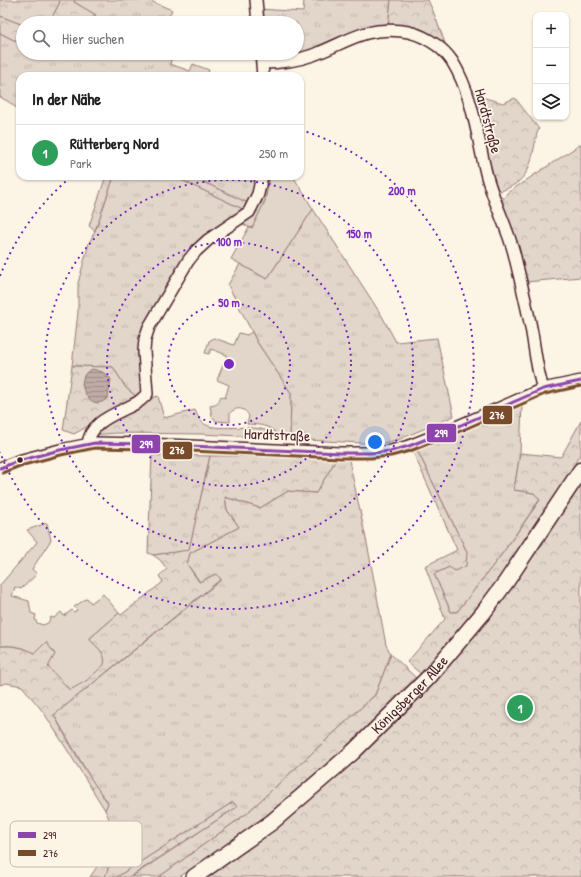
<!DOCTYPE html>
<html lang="de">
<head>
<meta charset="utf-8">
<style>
	:root { --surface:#fff; --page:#f2f2f2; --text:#222; --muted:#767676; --line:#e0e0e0; --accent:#7c3aed }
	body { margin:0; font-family:"Patrick Hand",sans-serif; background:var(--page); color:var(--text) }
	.controls { position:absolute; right:12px; top:12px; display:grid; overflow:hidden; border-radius:8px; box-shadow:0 1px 3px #0004 }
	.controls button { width:36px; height:36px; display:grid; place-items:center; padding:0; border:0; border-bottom:1px solid var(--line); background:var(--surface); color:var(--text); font:20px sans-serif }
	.you { position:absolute; left:375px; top:442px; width:14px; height:14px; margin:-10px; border:3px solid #fff; border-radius:50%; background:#1a73e8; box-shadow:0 0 0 6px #1a73e833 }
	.badge { display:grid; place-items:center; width:26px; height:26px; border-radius:50%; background:var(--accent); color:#fff; font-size:13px; font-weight:700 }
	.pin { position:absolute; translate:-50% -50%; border:2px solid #fff; box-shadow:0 1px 4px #0006 }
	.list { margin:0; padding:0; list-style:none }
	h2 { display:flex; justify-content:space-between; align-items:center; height:52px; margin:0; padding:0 16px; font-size:17px }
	h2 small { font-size:13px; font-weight:400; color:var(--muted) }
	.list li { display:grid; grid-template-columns:26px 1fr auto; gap:12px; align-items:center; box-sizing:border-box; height:56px; padding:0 16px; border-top:1px solid var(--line) }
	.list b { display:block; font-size:15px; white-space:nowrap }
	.list p { margin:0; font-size:13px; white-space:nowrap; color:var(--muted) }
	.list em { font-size:13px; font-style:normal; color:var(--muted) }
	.icon { flex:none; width:22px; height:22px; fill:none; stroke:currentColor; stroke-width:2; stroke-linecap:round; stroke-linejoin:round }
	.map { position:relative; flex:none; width:581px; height:877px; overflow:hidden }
	.search { position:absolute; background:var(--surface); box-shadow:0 1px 3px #0004; left:16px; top:16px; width:288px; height:44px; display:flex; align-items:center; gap:10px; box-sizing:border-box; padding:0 14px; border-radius:22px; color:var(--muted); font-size:15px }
	.panel { position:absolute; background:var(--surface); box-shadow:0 1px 3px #0004; left:16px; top:72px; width:288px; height:108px; border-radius:12px }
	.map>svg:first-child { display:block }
</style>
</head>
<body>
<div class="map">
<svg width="581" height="877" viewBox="0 0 581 877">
	<defs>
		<pattern id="grass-tufts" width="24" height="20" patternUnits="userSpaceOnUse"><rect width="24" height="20" fill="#e2d5ca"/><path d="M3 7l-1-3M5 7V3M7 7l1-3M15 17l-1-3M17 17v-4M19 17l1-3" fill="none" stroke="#c3b6ae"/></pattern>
		<pattern id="forest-crowns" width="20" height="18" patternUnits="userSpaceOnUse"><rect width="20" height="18" fill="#e2d5ca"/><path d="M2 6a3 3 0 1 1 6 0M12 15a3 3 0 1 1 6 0" fill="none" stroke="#c3b6ae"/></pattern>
		<pattern id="water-rules" width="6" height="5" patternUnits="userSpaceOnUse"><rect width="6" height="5" fill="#c0aca5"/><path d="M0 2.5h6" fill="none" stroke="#9e8b87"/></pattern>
	</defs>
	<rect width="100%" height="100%" fill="#fcf5e5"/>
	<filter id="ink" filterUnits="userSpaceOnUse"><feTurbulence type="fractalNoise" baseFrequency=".025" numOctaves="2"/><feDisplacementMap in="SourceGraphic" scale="8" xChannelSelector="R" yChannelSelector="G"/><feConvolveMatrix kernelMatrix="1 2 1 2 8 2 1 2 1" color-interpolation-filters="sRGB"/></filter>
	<g filter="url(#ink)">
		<!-- grass -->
		<g fill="url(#grass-tufts)" stroke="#967a7a">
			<polygon points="0,0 60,0 59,4 49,23 23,23 23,25 0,16"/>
			<polygon points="75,0 148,0 172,10 166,23 85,23 95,15 74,2"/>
			<polygon points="304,0 391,0 388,26 305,55 274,58 268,53 297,53 297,23 261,23 260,9 303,12"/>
			<polygon points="0,33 14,40 23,41 23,53 161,53 172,57 170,64 190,71 193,64 209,70 208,73 214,76 20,76 20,111 9,102 0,97"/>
			<polygon points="114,176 173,176 247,211 191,250 141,332 140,357 142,396 138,398 126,388 113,367 72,366 78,312 78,283 89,243 95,231"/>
			<polygon points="191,176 260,176 250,204"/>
			<polygon points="313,209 382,316 396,342 437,338 454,416 400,439 379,444 290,439 291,393 257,342 228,285 240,264 267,279"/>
			<polygon points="522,405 520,453 514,490 534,493 540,499 502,554 457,612 451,612 434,574 449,567 467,552 417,450"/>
			<polygon points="152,455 210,456 189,551 153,555 148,553"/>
			<polygon points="337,458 349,460 368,548 386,645 391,654 375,695 246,814 159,877 131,877 237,807 233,802 117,877 105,877 115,849 115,832 105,810 108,802 95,786 54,715 221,580 216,574 200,582 187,564 190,553 239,527 227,510 225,497 260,508 288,491 316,493"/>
		</g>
		<!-- forest -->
		<g fill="url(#forest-crowns)" stroke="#967a7a" fill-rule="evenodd">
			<polygon points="60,0 75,0 74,2 96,15 85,23 49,23 59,4"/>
			<polygon points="391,0 428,0 433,11 445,43 428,33 414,27 388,26"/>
			<polygon points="0,16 23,25 23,41 14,40 0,33"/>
			<path d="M474,90L478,96L503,103L515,98L539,129L537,133C531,161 532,180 501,191L497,189L471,93Z"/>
			<polygon points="581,144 581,277 526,282 516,244 501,202 507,193"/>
			<polygon points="106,176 114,176 95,231 89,226"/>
			<polygon points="173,176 191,176 250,204 247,211"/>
			<polygon points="265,176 270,176 265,201 252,229 243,224"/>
			<path d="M72,366L113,367L126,388L138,398L74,434L63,430ZM102,372L107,375L105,400L102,401L82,385L85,374Z"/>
			<path d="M158,396L164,418L195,410C198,417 201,424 209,426C224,431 267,421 276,438L202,434L117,433L93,435L96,430L148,399Z"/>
			<polygon points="581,421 581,454 542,516 500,578 465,622 421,674 407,662 445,619 425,566 457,550 412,450 417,450 467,552 466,566 455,571 449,567 434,574 451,612 457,612 502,554 540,500 534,493 514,490 520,453 561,457"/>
			<path d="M210,456H280L337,458L316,493L288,491L260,508L225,497L227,510L239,527L190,553L187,564L199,582L216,574L221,579L54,715C70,745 87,775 108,803L105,810L44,713L22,686L6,683L0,685V646C13,645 22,647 35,653L46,641L55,654L104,658L100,650L90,640V638L119,613L121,615L163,582L159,576L167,569L160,560L153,555L189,550Z"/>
			<polygon points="581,482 581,877 207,877 285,820 359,758 435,682 485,621 512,586 545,540"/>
			<polygon points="391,654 416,678 354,742 280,805 205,861 179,877 159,877 246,814 375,695"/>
			<polygon points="233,802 237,807 130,877 117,877"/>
			<polygon points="114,842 115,849 105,877 90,877"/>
		</g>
		<!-- garden -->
		<g fill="#e2d5ca" stroke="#967a7a">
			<polygon points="270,176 293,176 313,209 267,279 231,259 249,227 252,228 265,201"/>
			<path d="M252,332L257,342L291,393L290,439H281C271,425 263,425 247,424L249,416C245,408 237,406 230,413V422L216,421L212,416L210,406C220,404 217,404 221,396L225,398L229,385L217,380L227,355L211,349L209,354L205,353L209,341L214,338L234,345L239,333L247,335Z"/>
			<path d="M47,523L51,540L32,569L37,574L21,589L15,587L12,596L29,601L31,613L36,615L35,619L37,623L43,625L48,623L51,617L54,618L61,612L64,616L72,610L74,612L77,610L74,607L87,598L91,603L103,594L119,613L90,638V640C97,647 107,654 104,665L86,681L70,690L48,667L55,654L46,642L35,653C22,647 14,645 0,646V585L37,542L27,530Z"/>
		</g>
		<!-- water -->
		<path fill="url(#water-rules)" stroke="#917474" d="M93,369L102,372L111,379L108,397C91,418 69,376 93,369Z"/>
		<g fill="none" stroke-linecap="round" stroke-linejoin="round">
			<defs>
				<g id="minor">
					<polyline points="256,0 258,23"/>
					<polyline points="261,53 263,76"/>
					<path d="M263,63C280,63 296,61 313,55C346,43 364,26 402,31C421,33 441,45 452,61C473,95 477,136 486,173C493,201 507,226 514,253C520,279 527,306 532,333C535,351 537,371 543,389"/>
					<path d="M88,445C89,420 120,413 138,402C141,400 144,397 147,394L144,351L145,339L149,327L188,261L196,251L208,240L249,212L258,194L262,176"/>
					<polyline points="0,468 18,461 60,450 95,443 147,444 340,453 371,453 391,451 409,446 454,428 543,389 581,381"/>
				</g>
				<g id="major">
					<path id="s1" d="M194,877L272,822L353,752L429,677L483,613L506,582L581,470"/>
				</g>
			</defs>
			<!-- minor casing -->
			<use href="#minor" stroke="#4a1f2b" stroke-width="14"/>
			<!-- major casing -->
			<use href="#major" stroke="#4a1f2b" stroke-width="18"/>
			<!-- minor -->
			<use href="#minor" stroke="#fcf5e5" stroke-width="11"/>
			<!-- major -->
			<use href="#major" stroke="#fcf5e5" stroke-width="15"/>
			<defs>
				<polyline id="bus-1" points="0,468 18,461 60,450 95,443 147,444 340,453 371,453 391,451 409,446 454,428 543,389 581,381"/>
				<polyline id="bus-2" points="2,473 20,466 61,455 95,448 147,449 340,458 371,458 391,456 410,451 456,433 545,394 581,386"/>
			</defs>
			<!-- bus-1 casing -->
			<use href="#bus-1" stroke="#fcf5e5" stroke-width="6"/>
			<!-- bus-2 casing -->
			<use href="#bus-2" stroke="#fcf5e5" stroke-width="6"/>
			<!-- bus-1 -->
			<use href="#bus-1" stroke="#8e44ad" stroke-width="3"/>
			<!-- bus-2 -->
			<use href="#bus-2" stroke="#7a4b2a" stroke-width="3"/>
		</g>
	</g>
	<!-- distance rings -->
	<g fill="none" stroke="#7b2cbf" stroke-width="2" stroke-dasharray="2 4">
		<circle cx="229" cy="364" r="61"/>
		<circle cx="229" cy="364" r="122"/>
		<circle cx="229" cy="364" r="184"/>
		<path d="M0 276A245 245 0 0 1 72 176M301 130A245 245 0 1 1 0 452"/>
	</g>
	<!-- markers -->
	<circle fill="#4a1f2b" stroke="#fcf5e5" stroke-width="1.5" cx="20" cy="460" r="3.5"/>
	<g text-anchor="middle" stroke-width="3.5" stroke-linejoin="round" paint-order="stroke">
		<!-- street labels -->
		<g font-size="15" fill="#4a1f2b" stroke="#fcf5e5">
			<text transform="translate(488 121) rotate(75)" y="5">Hardtstraße</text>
			<text transform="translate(277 435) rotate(2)" y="5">Hardtstraße</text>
			<text dy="5" stroke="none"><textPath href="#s1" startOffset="283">Königsberger Allee</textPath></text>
		</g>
	</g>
	<!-- legend -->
	<rect x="10" y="821" width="132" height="46" rx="6" fill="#fcf5e5" stroke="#c7b5ad" stroke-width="1"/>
	<rect x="18" y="832" width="18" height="6" fill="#8e44ad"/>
	<rect x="18" y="850" width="18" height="6" fill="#7a4b2a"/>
	<g font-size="11" fill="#4a1f2b">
		<text x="43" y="839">299</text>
		<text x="43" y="857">276</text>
	</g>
	<circle cx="229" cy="364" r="6" fill="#7b2cbf" stroke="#fcf5e5" stroke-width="2"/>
	<g font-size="12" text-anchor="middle" font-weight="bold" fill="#7b2cbf" stroke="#fcf5e5" stroke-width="3.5" stroke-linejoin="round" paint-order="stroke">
		<text x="402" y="195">200 m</text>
		<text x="359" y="238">150 m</text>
		<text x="229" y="246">100 m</text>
		<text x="229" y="307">50 m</text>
	</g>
	<g stroke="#fcf5e5" stroke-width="1.5">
		<rect x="482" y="405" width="31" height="20" rx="4" fill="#7a4b2a"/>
		<rect x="426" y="423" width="31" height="20" rx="4" fill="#8e44ad"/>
		<rect x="131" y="434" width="30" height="20" rx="4" fill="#8e44ad"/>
		<rect x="162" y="441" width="31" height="19" rx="4" fill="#7a4b2a"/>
	</g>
	<g font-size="11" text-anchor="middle" font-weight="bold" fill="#fff">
		<text x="497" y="419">276</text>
		<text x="441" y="437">299</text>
		<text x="146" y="448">299</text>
		<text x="177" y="454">276</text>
	</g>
</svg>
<div class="controls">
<button>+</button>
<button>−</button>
<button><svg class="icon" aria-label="layers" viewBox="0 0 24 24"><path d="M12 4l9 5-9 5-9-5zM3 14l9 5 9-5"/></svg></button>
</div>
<div class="you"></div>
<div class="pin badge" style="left:520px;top:708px;background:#2e9e5b">1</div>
<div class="search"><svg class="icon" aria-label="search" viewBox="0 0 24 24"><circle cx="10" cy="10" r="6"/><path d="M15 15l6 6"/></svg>Hier suchen</div>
<section class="panel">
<h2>In der Nähe<small></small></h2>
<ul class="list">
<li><span class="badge" style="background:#2e9e5b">1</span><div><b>Rütterberg Nord</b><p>Park</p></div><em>250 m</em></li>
</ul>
</section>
</div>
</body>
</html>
